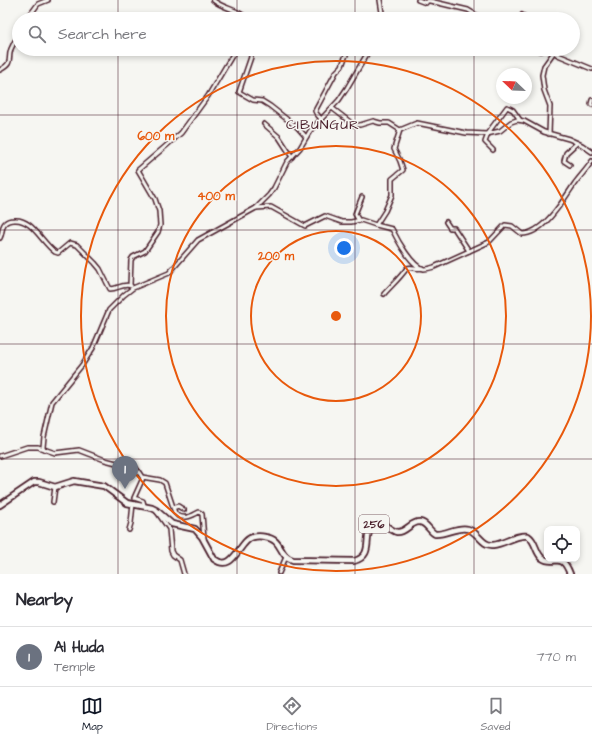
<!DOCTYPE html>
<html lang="en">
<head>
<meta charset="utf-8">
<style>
	:root { --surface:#fff; --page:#f2f2f3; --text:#2b2b33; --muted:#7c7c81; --line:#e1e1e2; --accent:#111827 }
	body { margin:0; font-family:"Architects Daughter",sans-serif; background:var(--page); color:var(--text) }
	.controls { position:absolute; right:12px; bottom:12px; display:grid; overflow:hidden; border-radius:8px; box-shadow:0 2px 6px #0003 }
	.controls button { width:36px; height:36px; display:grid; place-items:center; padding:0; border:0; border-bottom:1px solid var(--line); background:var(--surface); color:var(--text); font:20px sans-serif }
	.compass { position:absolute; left:496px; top:68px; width:36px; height:36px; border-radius:50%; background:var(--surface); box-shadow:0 2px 6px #0003; rotate:293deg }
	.you { position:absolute; left:344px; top:248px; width:14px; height:14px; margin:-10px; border:3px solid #fff; border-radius:50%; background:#1a73e8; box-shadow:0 0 0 6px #1a73e833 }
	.badge { display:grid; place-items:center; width:26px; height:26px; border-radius:50%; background:var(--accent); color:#fff; font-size:13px; font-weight:700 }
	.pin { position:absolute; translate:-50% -33px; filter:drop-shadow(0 1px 2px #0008) }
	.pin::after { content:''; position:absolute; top:21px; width:14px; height:12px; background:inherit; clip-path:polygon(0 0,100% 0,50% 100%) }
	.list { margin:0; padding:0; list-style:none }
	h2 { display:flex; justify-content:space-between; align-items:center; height:52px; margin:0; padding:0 16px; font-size:17px }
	h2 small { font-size:13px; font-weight:400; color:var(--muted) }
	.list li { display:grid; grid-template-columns:26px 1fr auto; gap:12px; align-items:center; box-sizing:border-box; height:60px; padding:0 16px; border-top:1px solid var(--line) }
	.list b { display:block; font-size:15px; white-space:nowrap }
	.list p { margin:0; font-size:13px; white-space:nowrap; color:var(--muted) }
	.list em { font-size:13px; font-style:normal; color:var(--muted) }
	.icon { flex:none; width:22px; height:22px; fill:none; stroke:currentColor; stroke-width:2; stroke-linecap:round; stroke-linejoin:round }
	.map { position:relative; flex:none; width:592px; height:574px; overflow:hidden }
	.search { position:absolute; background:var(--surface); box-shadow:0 2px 6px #0003; left:12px; right:12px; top:12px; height:44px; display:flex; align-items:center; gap:10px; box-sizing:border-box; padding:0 14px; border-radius:22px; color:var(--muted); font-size:15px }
	.sheet { height:112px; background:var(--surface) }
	nav { display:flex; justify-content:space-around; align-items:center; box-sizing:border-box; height:56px; border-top:1px solid var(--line); background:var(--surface); font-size:11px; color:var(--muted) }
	nav a { display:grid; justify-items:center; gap:2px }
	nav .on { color:var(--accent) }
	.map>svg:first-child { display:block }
</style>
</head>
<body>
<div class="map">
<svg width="592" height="574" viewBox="0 0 592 574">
	<rect width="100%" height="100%" fill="#f6f6f2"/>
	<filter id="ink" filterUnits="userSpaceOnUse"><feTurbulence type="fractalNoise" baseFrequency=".025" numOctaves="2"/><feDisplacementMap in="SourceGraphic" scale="8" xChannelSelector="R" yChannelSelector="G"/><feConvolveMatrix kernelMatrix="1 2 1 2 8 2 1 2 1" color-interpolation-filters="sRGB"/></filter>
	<g filter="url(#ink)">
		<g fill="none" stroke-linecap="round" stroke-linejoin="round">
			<defs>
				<g id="minor">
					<path d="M213,0C223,9 239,9 248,19"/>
					<polyline points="380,0 383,19"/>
					<polyline points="418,0 426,3 427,1 430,1 468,10 483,19"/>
					<polyline points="522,15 529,19"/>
					<polyline points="350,17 350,19"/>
					<polyline points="27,19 38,4 48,0"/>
					<polyline points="250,49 251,57 239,92 253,100 262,101 270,106 298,128 306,137"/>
					<polyline points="536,49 541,51 545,49"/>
					<polyline points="553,49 554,52 558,55 592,69"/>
					<path d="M0,70C14,62 7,61 11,49C13,44 16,39 19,35"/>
					<polyline points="592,100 591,104 592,105"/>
					<polyline points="332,108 354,125 360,125 373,121 380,123 389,123 400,130 417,123 466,133 487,134 500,131 511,122 517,120 524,121 544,132 569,139 582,145 592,152"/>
					<polyline points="321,119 316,113 315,111 336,72 342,66 348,49"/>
					<polyline points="264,124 279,137 292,157"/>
					<polyline points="487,134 507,107 513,110 520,120"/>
					<polyline points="488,134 485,142 493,150"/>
					<polyline points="549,134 550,106 544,90 542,75 544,66 554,52 549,49"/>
					<polyline points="570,165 564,161 566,153 577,143"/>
					<polyline points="256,208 271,207 305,226 325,216 342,222 351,222 361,220 376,225 385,211 392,195 392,179 403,170 400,161 394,149 400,130"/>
					<polyline points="359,221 355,214 362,197"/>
					<polyline points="446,222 450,228 454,228 469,251"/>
					<path d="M376,225L392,229C397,239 412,267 424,269C427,269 431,268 434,267L489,242L505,225L512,226L522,234C544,234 564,199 575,183C581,175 587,169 592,161"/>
					<path d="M0,238C3,233 1,227 5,223C7,221 11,220 14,220C32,218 42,243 55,252L58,253L70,243L77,245L95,263L100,269L110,289C118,289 123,283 131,286"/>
					<polyline points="130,285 131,260 133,257 145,251 158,232 160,225 159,211 155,199 138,170 181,133 208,96 236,49"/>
					<path d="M384,294C392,285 400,278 407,268C412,266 417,270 422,268"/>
					<polyline points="44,449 43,447 44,437 52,402 82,365 93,348 109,310 124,295 133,288 169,273 198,240 256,208 269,195 274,188 287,162 300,148 310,131 339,100 347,88 370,49"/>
					<path d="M0,456L27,447H38L55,453L79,450L105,460L136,468L142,477L160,480L165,483L175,513L178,516C186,519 192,516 199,512L202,514L204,539"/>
					<polyline points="143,478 134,498 143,501 144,505"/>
					<polyline points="53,502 55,487"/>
					<polyline points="173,508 178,506 184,510"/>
					<polyline points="157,512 169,529 171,551 173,555 180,560 184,574"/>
					<polyline points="129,530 131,523 133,504"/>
					<polyline points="279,573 286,557"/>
				</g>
				<path id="primary" d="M0,505L34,482H39L55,487L74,481L104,486L127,503L152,508L156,510L172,524L195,529L202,537L214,559C234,574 239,540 253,537C257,536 261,536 265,537C284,540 277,555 293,560L354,561C376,555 361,535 374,524C384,520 388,530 397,532C406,533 411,521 420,522C427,523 429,531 435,534C446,535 457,526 468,529C478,532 482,546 493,545C505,544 516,534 528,536C536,541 535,552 542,558C555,567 561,550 570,574"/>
			</defs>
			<!-- minor casing -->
			<use href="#minor" stroke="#4a1f2b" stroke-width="6"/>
			<!-- primary casing -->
			<use href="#primary" stroke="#4a1f2b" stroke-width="8"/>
			<!-- minor -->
			<use href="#minor" stroke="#f6f6f2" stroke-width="3"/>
			<!-- primary -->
			<use href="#primary" stroke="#f6f6f2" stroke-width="4.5"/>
		</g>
	</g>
	<!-- grid -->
	<path fill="none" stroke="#4a1f2b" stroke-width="1" stroke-opacity="0.55" d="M118,0V19M237,0V19M355,0V19M474,0V19M118,49V574M237,49V574M355,49V574M474,49V574M0,115H592M0,230H592M0,344H592M0,459H592"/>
	<!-- distance rings -->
	<g fill="none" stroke="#e8590c" stroke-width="2">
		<circle cx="336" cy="316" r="85"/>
		<circle cx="336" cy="316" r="170"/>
		<circle cx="336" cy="316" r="255"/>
	</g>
	<g text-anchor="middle" stroke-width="3" stroke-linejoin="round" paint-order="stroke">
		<!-- shield labels -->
		<rect fill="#f6f6f2" stroke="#7e6067" stroke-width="1" x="359" y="515" width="30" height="18" rx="3"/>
		<g font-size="11" font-weight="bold" fill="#4a1f2b">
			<text x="374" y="528">256</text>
		</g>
		<!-- quarter labels -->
		<g font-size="14" letter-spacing="1" fill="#4a1f2b" stroke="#f6f6f2">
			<text x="323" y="129">CIBUNGUR</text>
		</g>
	</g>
	<circle cx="336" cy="316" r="6" fill="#e8590c" stroke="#f6f6f2" stroke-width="2"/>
	<g font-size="12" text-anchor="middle" font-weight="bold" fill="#e8590c" stroke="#f6f6f2" stroke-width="3" stroke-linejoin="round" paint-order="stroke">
		<text x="156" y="140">600 m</text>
		<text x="216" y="200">400 m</text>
		<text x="276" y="260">200 m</text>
	</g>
</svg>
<div class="controls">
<button><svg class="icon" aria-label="locate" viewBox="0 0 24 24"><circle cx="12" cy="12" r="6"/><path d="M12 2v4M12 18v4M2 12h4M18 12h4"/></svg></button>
</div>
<svg class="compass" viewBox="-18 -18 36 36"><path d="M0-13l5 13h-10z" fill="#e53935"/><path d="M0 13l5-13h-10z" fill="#7c7c81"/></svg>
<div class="you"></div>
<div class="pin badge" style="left:125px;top:489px;background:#6b7280">1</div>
<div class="search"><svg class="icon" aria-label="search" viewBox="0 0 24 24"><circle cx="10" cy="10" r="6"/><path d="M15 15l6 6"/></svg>Search here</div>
</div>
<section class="sheet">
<h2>Nearby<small></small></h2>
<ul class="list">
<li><span class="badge" style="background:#6b7280">1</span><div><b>Al Huda</b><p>Temple</p></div><em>770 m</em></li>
</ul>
</section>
<nav>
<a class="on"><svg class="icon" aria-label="map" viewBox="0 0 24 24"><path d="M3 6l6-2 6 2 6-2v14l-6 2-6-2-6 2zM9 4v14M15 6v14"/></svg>Map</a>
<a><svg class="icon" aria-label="directions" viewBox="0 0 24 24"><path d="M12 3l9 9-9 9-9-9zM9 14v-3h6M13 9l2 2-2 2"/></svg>Directions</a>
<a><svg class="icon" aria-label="saved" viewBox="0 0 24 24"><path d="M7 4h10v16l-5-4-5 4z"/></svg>Saved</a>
</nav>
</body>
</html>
